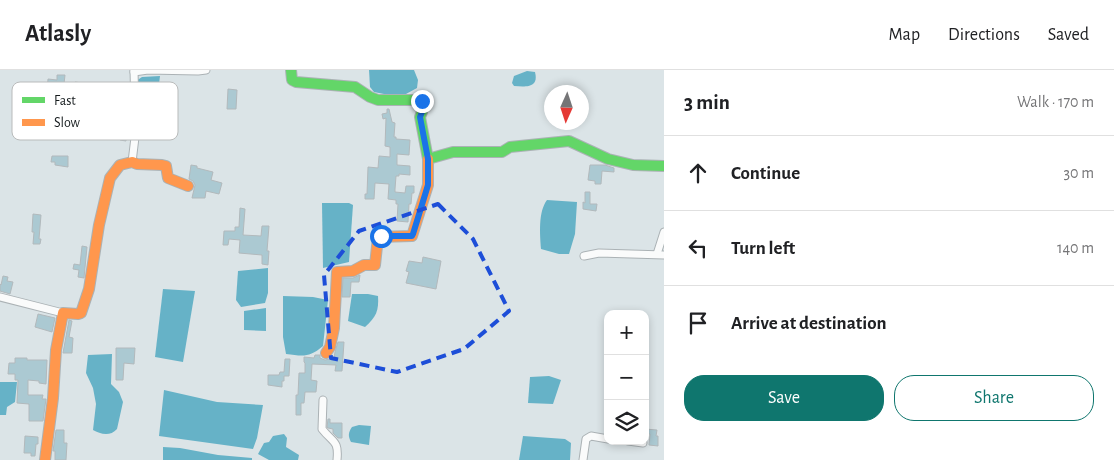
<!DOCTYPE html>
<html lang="en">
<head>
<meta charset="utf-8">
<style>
	:root { --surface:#fff; --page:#f2f2f2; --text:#202124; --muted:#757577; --line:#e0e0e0; --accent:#0f766e }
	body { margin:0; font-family:"Alegreya Sans",sans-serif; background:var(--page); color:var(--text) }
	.controls { position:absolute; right:15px; bottom:15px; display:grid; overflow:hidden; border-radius:10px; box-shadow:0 2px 8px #0003 }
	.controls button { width:45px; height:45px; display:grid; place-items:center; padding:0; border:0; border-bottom:1px solid var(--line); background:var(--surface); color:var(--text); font:25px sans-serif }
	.compass { position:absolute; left:544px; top:15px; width:45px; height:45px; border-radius:50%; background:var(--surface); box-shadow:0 2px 8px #0003; rotate:183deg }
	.stop { position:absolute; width:15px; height:15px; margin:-11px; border:4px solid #1a73e8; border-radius:50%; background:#fff }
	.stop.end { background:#1a73e8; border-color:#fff; box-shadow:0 1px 5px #0008 }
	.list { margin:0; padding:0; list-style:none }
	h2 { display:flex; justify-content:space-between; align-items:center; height:65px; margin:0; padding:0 20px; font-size:21px }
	h2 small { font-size:16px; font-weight:400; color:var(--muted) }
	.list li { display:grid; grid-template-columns:32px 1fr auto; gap:15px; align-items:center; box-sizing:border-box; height:75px; padding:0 20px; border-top:1px solid var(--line) }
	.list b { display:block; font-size:19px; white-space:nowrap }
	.list em { font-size:16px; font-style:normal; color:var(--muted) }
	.actions { display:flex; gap:10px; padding:15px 20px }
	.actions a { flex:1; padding:11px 0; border:1px solid var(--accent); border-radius:20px; text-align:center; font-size:18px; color:var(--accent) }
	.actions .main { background:var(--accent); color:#fff }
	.icon { flex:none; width:28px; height:28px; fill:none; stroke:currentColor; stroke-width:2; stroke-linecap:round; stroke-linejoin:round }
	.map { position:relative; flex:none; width:664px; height:390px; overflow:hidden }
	header { display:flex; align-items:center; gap:30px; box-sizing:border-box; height:70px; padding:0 25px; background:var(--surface); border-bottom:1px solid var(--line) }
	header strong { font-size:24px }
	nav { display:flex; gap:28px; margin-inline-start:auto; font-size:18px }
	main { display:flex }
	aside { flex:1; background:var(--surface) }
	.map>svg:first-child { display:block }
</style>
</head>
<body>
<header>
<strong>Atlasly</strong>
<nav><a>Map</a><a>Directions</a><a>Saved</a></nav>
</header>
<main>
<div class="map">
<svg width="664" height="390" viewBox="0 0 664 390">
	<rect width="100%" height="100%" fill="#dbe4e7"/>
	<!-- water -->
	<g fill="#66b2c7">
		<polygon points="369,0 414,0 418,10 417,18 406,24 384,24 374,22 370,17"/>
		<path d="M527,1L535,2C539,18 526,17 514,16L512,13L514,6Z"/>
		<path d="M160,6C159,15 157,23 166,27L165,33C155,35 146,29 136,29V11L142,7Z"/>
		<path d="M547,130L577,132L575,164L569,184H559L541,179C540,164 538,142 547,130Z"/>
		<polygon points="322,133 349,133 353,135 349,192 323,198"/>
		<polygon points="268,198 268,223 265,233 241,237 236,230 238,201"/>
		<polygon points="163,219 195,221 183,292 155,287"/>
		<path d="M352,224H368L378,226C379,241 376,247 365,257L348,251Z"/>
		<path d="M283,226L313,227L328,230L323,276C309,288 303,286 286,284L283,267Z"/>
		<polygon points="266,238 266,261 244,260 244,241"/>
		<path d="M112,284L111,314L119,322L123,332L117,359C110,367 100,364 93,360L96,334L93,318L86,303L88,285Z"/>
		<polygon points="549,306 561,310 553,334 528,333 530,307"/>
		<polygon points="0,312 17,312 15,332 7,337 6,345 0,345"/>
		<polygon points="164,320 217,332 263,335 257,368 253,379 159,366"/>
		<path d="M359,355L371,356L369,375L351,372C348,366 348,363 352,357Z"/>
		<polygon points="284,364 287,368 286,377 299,385 298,390 269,390 258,384 264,373 269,372 273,366"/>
		<polygon points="523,366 565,369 571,373 570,390 519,390"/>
		<polygon points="163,377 180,378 218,385 252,388 252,390 163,390"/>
	</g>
	<!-- building -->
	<g fill="#abc9d2" stroke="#b2b9bc">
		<polygon points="57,5 65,5 64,14 74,14 75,12 82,13 82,22 74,22 74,20 55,19 55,22 47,22 48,9 57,10"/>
		<polygon points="228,19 237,20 236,39 227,39"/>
		<polygon points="387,39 389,39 392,52 395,53 394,67 396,67 396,69 410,70 409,85 397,84 397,95 410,96 410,105 399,104 399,106 396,106 395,119 395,122 405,123 406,116 414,116 414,123 412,123 411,134 409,134 408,152 397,151 398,134 396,134 396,130 388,129 389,114 375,113 374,129 365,129 365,124 367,124 368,97 378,98 379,86 390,87 390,77 385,76 386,48 383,49 382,44 387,43"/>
		<polygon points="130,51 132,51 130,64 126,64 126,71 120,70 120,61 117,61 117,53 129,53"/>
		<polygon points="52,86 68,86 68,97 55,95 55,92 51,92"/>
		<polygon points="191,95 197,96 197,98 213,102 211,110 222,113 219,124 206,121 205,128 192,128 195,115 193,111 189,109"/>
		<polygon points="590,95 605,95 614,98 614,102 602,101 601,114 595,114 595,111 588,110"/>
		<polygon points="585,122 590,122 590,134 597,134 596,141 583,139 583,132 585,133"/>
		<polygon points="240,138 245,139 243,165 261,166 262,156 269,156 267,181 269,181 268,195 262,194 262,185 239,183 240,170 229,169 228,175 223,175 224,161 235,161 235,157 239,157"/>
		<polygon points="33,144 41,145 39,169 41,169 40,174 33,174 34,162 32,162"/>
		<polygon points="82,176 87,177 84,208 78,207 79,200 73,199 74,194 80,195"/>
		<polygon points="423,187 441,191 436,219 406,213 409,202 406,201 409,191 422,193"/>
		<polygon points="360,205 359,212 351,212 350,227 342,227 343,208 353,208"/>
		<polygon points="3,206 8,207 7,211 13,212 10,224 0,221 0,214 1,215"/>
		<polygon points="38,244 55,248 52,262 35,257"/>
		<polygon points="69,250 72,251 69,267 73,268 72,283 63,283"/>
		<polygon points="338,272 344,272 342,301 335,301 336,295 312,294 311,310 317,311 316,322 305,322 304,333 301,333 301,345 296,345 296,325 298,325 299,303 305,303 305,293 304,292 304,287 314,288 315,285 320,285 320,288 325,290 334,288 335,282"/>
		<polygon points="116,278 135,278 134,294 124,293 123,310 116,310"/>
		<polygon points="15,288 27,288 27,290 47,290 46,314 39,313 39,311 28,310 28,325 43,325 42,329 46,329 43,351 29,351 29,334 17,333 18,310 15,310 15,304 8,304 9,293 15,293"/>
		<polygon points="285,289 290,289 289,306 284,306 284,311 282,311 282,317 268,315 268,305 279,305 280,302 284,302"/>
		<polygon points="328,349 330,349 330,353 342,353 342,368 338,368 333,363 333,359 328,358 327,357"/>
		<polygon points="645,359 657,360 656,366 658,366 658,376 649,375 650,364 645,364"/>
		<polygon points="56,360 64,360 64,373 67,373 66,390 55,390 55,381 53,381"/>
		<polygon points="25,366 38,367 38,374 36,374 35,386 31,386 31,383 24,383"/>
	</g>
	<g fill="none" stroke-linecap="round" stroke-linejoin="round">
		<defs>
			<g id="street">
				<polyline points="134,2 148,0 198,1 206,0"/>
				<polyline points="132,92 137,51 135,41 134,0"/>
				<polyline points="657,184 664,162"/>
				<polyline points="584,186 599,183 664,185"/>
				<polyline points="0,227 63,243"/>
				<path d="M323,330L322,359C333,373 339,370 337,390"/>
				<polyline points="628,371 643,373"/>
				<polyline points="583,390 586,369 591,366 608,369"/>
			</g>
			<polyline id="fast" points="291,0 292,10 296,12 355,17 370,27 378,30 421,30 422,31 422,42 420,47 428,89 453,82 502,82 510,77 569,71 608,89 633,95 664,96"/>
			<g id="slow">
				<polyline points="326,283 330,277 334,258 337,202 353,201 364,195 375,195 378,167 412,166 428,115 428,89"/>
				<polyline points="45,390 53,328 56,280 63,243 78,244 81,243 89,219 99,155 110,108 120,95 132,92 137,94 162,95 166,96 168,108 188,116"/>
			</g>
		</defs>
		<!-- street casing -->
		<use href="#street" stroke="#abb2b5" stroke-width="9"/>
		<!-- fast casing -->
		<use href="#fast" stroke="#abb2b5" stroke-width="12"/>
		<!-- slow casing -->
		<use href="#slow" stroke="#abb2b5" stroke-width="12"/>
		<!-- street -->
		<use href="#street" stroke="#fafbfb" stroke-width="7"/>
		<!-- fast -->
		<use href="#fast" stroke="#63d668" stroke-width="10"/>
		<!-- slow -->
		<use href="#slow" stroke="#ff974d" stroke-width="10"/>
	</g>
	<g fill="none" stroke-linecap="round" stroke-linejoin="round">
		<!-- route -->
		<polyline stroke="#1a73e8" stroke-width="6" points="381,166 412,166 413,164 428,115 428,89 420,47 422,42 422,31"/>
	</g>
	<!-- marked area -->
	<path fill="none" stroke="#1d4ed8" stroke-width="4" stroke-dasharray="10 6" stroke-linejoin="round" d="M438,134L473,169L509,241L464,279L397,302L331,288L324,205L359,161Z"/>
	<!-- legend -->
	<rect x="12" y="12" width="166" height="58" rx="8" fill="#fff" stroke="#b9bbbb" stroke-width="1"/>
	<rect x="22" y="27" width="23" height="6" fill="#63d668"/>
	<rect x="22" y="49" width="23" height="7" fill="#ff974d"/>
	<g font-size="14" fill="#151b1d">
		<text x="54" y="35">Fast</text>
		<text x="54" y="57">Slow</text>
	</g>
</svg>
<div class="controls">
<button>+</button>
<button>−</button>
<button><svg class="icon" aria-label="layers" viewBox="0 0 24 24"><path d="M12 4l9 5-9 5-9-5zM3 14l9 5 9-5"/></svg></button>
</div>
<svg class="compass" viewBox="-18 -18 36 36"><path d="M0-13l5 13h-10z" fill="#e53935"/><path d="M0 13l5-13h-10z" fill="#757577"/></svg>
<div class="stop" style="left:381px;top:166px"></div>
<div class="stop end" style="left:422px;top:31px"></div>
</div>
<aside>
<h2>3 min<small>Walk · 170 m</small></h2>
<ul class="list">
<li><svg class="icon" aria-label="ahead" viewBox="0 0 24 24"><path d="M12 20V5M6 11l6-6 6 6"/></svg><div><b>Continue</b></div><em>30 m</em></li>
<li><svg class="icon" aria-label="left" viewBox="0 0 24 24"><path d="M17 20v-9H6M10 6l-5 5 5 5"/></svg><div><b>Turn left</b></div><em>140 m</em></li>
<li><svg class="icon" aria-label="arrive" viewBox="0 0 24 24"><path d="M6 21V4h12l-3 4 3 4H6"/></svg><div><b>Arrive at destination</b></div></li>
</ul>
<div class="actions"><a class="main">Save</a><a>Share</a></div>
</aside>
</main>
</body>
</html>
